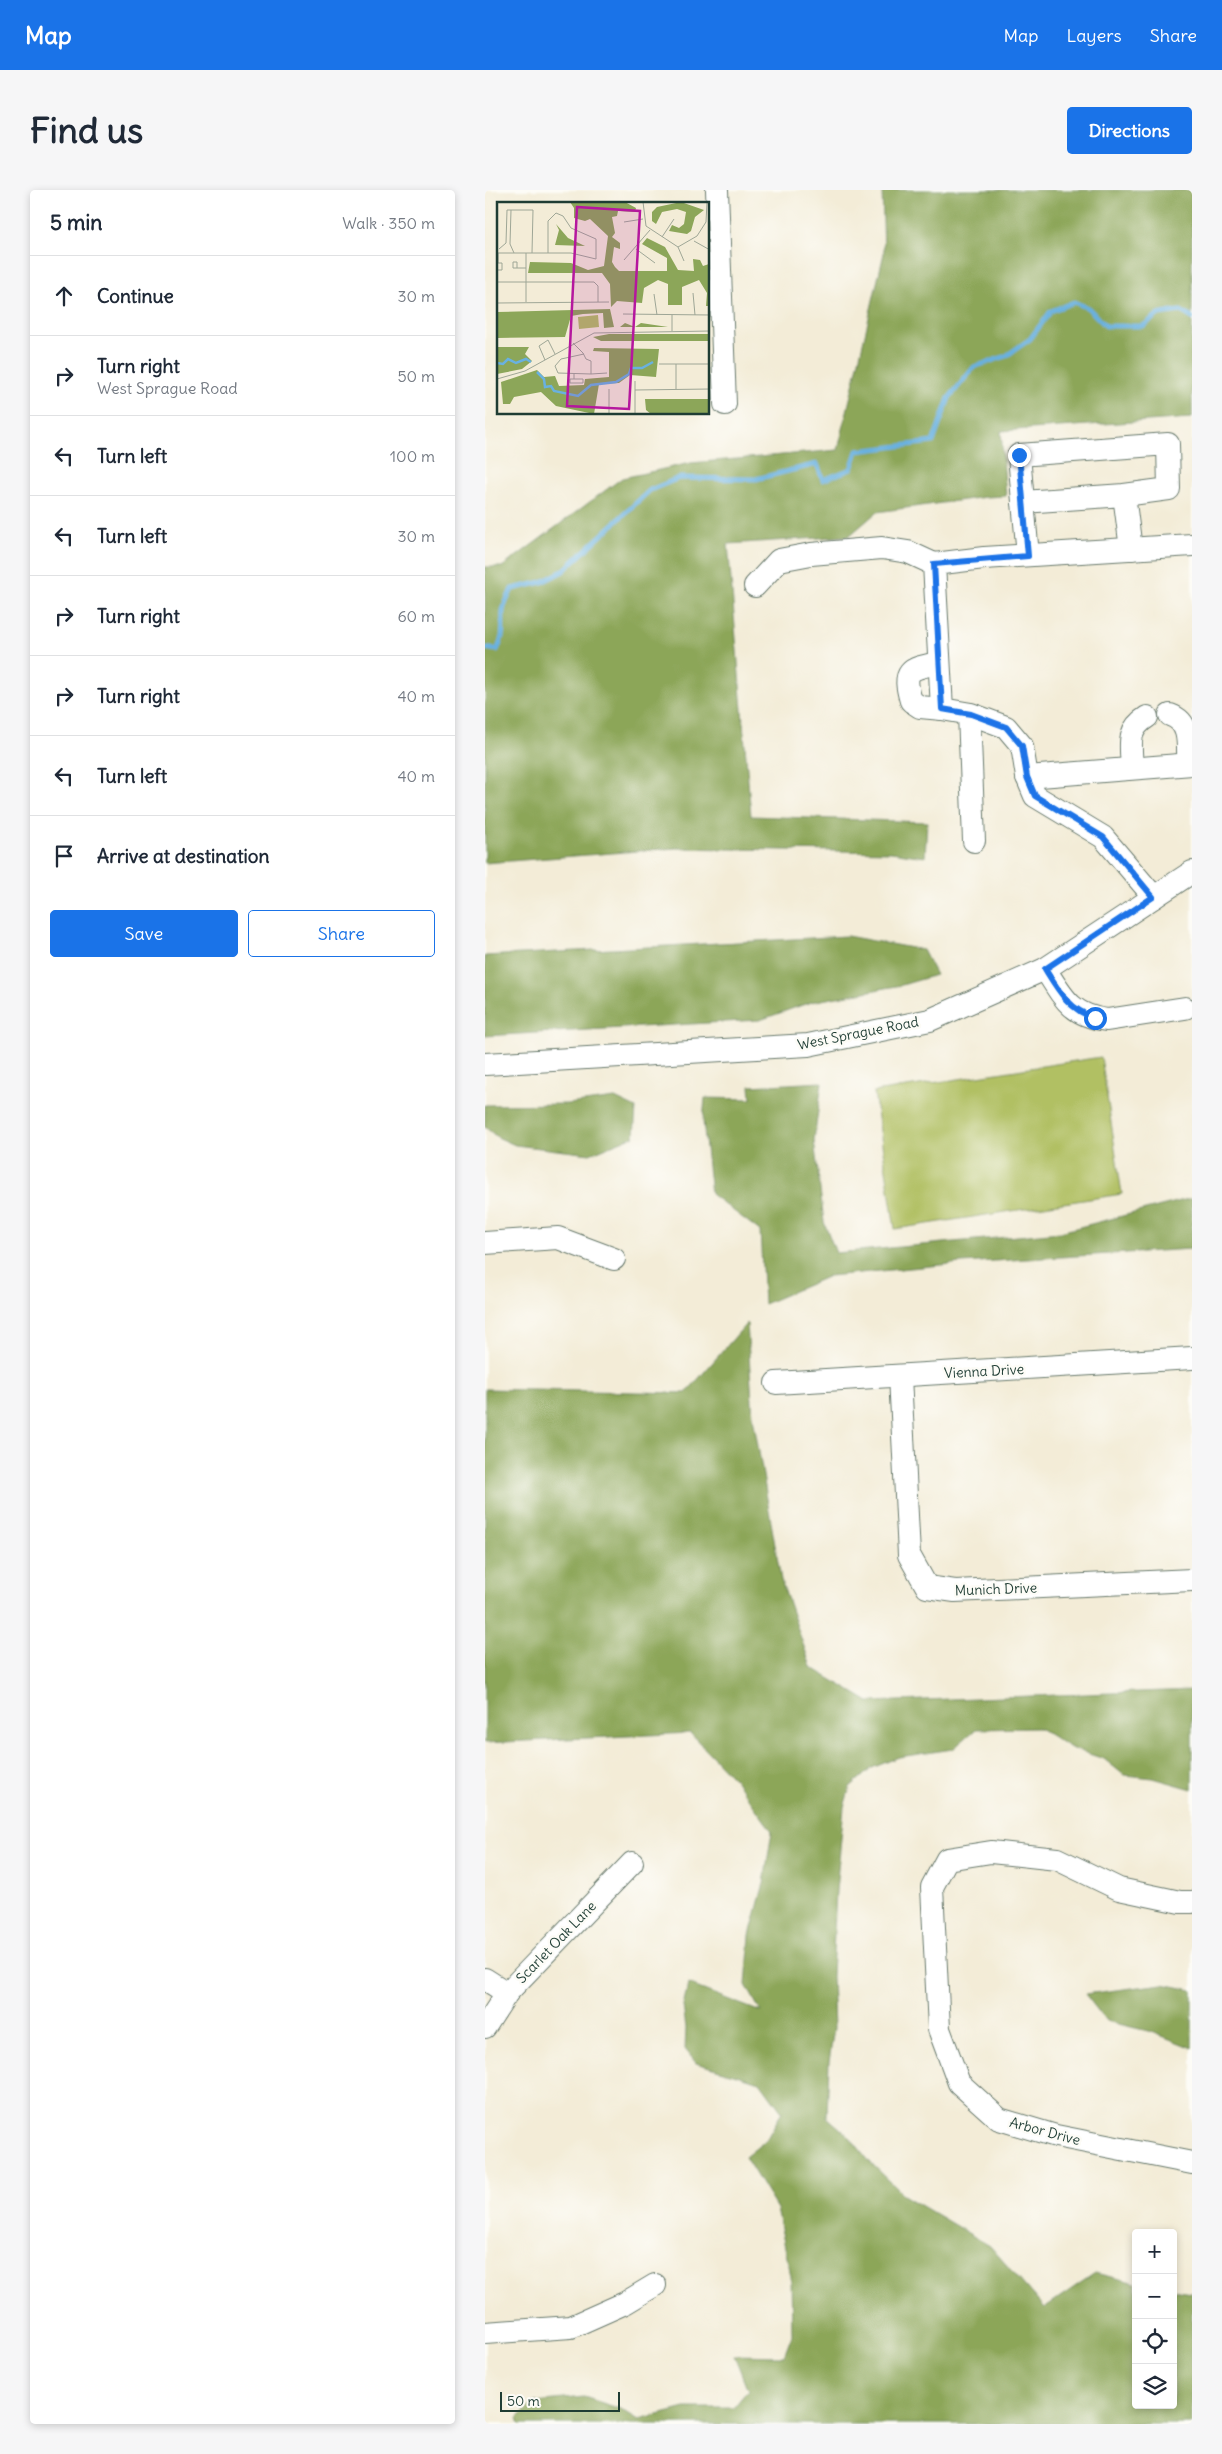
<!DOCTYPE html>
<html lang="en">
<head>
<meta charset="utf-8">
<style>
	:root { --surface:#fff; --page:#f6f6f7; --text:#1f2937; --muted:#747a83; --line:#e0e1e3; --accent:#1a73e8 }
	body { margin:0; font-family:Delius,sans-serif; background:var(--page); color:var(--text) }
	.controls { position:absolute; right:15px; bottom:15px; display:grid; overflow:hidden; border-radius:5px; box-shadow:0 2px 8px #0003 }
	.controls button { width:45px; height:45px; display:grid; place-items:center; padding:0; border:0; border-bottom:1px solid var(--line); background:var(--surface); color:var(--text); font:25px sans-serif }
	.scale { position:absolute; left:15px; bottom:12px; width:120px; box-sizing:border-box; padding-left:5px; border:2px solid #1f3d34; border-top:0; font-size:14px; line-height:18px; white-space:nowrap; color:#1f3d34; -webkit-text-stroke:4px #fdfcf7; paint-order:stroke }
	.stop { position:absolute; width:15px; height:15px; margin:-11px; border:4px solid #1a73e8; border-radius:50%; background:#fff }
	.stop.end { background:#1a73e8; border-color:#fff; box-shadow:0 1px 5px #0008 }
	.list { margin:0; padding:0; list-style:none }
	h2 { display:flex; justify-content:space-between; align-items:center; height:65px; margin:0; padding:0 20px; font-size:21px }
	h2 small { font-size:16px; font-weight:400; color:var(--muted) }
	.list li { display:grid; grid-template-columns:32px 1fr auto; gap:15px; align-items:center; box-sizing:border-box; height:80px; padding:0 20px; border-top:1px solid var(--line) }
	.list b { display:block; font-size:19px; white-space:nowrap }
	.list p { margin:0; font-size:16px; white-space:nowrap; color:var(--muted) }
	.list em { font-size:16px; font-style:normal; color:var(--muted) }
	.actions { display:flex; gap:10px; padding:15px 20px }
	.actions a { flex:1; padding:11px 0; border:1px solid var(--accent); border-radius:5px; text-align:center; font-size:18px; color:var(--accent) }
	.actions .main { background:var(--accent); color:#fff }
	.icon { flex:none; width:28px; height:28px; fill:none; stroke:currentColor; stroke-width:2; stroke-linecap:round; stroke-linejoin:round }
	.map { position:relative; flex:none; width:707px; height:2234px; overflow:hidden; border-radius:5px }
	header { display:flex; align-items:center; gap:30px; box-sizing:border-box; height:70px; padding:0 25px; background:var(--accent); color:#fff }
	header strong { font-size:24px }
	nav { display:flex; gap:28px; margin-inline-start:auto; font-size:18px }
	.intro { display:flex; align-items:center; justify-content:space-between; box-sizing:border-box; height:120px; padding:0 30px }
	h1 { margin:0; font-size:35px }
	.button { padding:12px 22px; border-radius:5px; background:var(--accent); color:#fff; font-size:18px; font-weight:700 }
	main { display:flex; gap:30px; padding:0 30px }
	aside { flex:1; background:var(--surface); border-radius:5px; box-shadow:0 2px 8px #0003 }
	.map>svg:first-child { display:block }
</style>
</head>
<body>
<header>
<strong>Map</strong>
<nav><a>Map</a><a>Layers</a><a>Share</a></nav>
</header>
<div class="intro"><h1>Find us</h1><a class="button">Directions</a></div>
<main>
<aside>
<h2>5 min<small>Walk · 350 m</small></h2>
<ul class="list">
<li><svg class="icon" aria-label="ahead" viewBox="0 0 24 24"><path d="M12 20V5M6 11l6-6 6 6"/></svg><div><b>Continue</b></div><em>30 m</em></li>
<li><svg class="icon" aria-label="right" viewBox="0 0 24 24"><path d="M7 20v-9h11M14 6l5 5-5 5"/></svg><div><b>Turn right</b><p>West Sprague Road</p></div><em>50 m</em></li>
<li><svg class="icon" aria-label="left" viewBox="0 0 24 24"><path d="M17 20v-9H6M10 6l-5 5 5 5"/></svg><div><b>Turn left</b></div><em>100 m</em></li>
<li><svg class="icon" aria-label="left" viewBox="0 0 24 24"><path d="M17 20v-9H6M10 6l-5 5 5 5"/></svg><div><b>Turn left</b></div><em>30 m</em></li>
<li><svg class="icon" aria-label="right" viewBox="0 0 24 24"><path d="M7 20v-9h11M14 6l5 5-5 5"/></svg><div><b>Turn right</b></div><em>60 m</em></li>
<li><svg class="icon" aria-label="right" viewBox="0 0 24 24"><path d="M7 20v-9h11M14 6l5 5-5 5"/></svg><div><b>Turn right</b></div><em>40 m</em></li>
<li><svg class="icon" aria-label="left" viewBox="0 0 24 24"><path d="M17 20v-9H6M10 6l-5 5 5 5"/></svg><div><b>Turn left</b></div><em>40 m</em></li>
<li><svg class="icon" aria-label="arrive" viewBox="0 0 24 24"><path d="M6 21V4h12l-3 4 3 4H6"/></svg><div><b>Arrive at destination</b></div></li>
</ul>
<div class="actions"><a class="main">Save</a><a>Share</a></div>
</aside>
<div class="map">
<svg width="707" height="2234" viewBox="0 0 707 2234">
	<rect width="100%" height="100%" fill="#fdfcf7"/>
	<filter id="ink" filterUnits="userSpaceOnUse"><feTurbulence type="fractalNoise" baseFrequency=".02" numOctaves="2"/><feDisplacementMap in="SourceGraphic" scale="10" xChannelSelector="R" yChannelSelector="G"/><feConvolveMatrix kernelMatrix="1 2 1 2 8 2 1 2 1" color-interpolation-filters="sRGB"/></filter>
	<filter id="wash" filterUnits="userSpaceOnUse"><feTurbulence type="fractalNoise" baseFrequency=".0096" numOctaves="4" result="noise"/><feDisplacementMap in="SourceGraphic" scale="20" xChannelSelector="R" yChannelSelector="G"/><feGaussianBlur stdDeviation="1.12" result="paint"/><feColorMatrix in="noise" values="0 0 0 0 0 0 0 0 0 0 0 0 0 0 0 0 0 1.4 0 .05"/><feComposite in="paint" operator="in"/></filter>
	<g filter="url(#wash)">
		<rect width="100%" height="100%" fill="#f3ecd7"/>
		<!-- green -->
		<polygon fill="#b1c063" stroke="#687e4c" points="616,867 637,1004 410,1039 389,902"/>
		<!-- forest -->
		<g fill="#8ca659" stroke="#567246">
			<polygon points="397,0 707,0 707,228 516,241 521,306 501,307 392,322 364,346 243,354 266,626 442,632 440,667 406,662 191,658 0,673 0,377 17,377 137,288 206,273 353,260 399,63"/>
			<polygon points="362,746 438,760 451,785 417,795 326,812 275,830 0,846 0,766"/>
			<polygon points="337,892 329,950 339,1032 351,1063 575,1042 707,1008 707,1059 477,1073 344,1086 279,1114 275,1041 226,1004 218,931 220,908 266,909 265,896"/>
			<polygon points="130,908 151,918 149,946 105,964 30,955 12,947 0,937 0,915 83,914"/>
			<polygon points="262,1133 268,1227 296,1390 326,1477 384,1512 707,1500 707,1599 668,1588 639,1585 619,1569 586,1558 554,1538 491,1539 468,1559 414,1567 387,1578 365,1597 359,1617 351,1701 347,1786 349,1838 344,1872 342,1927 365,1947 384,1971 420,2006 505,2056 559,2118 610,2083 651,2093 651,2215 688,2215 688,2100 707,2103 707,2234 35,2234 33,2228 50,2212 99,2207 136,2219 154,2230 200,2218 248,2218 263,2200 249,2165 299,2166 307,2145 306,2086 292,2019 260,1967 281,1950 297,1922 275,1892 211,1873 200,1859 201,1838 198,1816 203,1794 276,1822 261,1795 265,1745 279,1693 287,1641 250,1590 205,1543 0,1553 0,1199 201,1203"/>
			<polygon points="678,1794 707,1800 707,1858 667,1842 621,1831 600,1804"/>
		</g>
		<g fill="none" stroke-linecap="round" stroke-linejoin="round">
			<!-- stream -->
			<path stroke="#69b1e0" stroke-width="5" d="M0,458L12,460C20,446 17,436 18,421C19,414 24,406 27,399L57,392L78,381L165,300L194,288L271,289L332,274L338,290L366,279L372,261L448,252L464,208L489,177L521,166L545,149L566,121L589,112L603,118L621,136H658L674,124L696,121L707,128"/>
		</g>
	</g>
	<g filter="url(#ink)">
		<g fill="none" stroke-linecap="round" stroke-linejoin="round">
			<defs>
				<g id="minor">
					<polyline points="232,0 240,214"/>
					<polyline points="639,305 684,299 683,254 534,265 538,312 639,305 646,359"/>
					<polyline points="538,312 543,365"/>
					<polyline points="270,396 294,370 326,364 397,358 423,362 449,374"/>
					<path d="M453,473C424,479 417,480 426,511L435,517L457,519"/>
					<polyline points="484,524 489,651"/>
					<path d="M685,525C706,532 703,555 703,574"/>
					<path d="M647,578C646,555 641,540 662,527"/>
					<polyline points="542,587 707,574"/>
					<polyline points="669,707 618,647 550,606 542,587 537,556 521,537 486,524 457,519 449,374 499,368 707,355"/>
					<path d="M560,779C578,807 586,826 622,830L700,818"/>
					<polyline points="0,874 323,855 445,830 560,779 707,682"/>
					<polyline points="0,1053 73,1048 129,1069"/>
					<polyline points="415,1186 424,1365 442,1397 470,1401 707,1390"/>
					<polyline points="291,1193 707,1168"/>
					<polyline points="707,1712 695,1712 634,1699 572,1669 506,1662 462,1669 447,1697 454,1839 474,1893 514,1929 571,1946 707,1973"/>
					<polyline points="0,1789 22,1803"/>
					<polyline points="0,1837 22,1803 147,1673"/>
					<polyline points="0,2143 86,2137 140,2113 170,2095"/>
				</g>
			</defs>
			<!-- minor casing -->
			<use href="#minor" stroke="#697a6d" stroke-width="24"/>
			<!-- minor -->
			<use href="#minor" stroke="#fff" stroke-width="22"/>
		</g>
	</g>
	<g fill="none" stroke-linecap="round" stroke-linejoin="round" filter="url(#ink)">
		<!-- route -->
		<path stroke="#1a73e8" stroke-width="6" d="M534,265L543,366L449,374L457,519L486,524L521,537L537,556L542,587L550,606L618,647L668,707L560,779C573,800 584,820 610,828"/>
	</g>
	<g text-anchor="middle" stroke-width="5" stroke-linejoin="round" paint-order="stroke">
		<!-- street labels -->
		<g font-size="14" fill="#1f3d34" stroke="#fdfcf7">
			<text transform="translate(373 843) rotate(-11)" y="5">West Sprague Road</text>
			<text transform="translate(499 1181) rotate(-3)" y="5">Vienna Drive</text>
			<text transform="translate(511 1399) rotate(-2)" y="5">Munich Drive</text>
			<text transform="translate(71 1752) rotate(-46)" y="5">Scarlet Oak Lane</text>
			<text transform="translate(560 1941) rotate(15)" y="5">Arbor Drive</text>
		</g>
	</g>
	<!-- overview -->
	<g transform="translate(12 12)">
		<rect width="212" height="212" fill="#f3ecd7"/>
		<path d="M101,113L102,125L82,127L81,115Z" fill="#b1c063"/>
		<path d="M73,0H128L139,6L138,10L121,9L120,14L115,15L118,31L115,35L123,41V47L117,45L115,60L118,65L122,69H170V56L145,42L150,36L168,45L181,68L197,69L196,57L203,58L206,64L212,62V104H209L210,91L202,78L185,85V103H171V82L161,78L147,86L145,101L120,99L114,105L113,82L105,71H31L33,60L74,61L91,68L107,64L111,34L93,17L88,19L77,16V6ZM184,0L207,8L198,15L194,29L190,32L172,29L175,23L182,26L187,22L189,10L180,7L165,10L159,22L155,19V10L160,5ZM59,22L71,36L88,44L58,43L62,28ZM113,107L117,125L107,126L106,111L86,112L74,114L68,135L0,136V110ZM128,121L138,125L144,121L171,125H123ZM112,132H213L212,139H104L96,135ZM0,145H32L28,152L35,159L25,167L0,172ZM97,146L162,147L159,175L133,173L122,181L102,182L97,212L59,204L44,190L17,195L13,202H6L4,180L40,168L47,175L58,174L62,184L87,183L88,177L112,175V150L96,149ZM148,197H212V212H154L149,208Z" fill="#8ca659"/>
		<path fill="none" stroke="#69b1e0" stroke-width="2.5" d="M0,161L6,162L11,157L19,161L29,157L34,160M40,170L47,177L48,185L54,184L57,189L81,194L94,183L119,180L132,172L134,166H145L156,160"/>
		<path fill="none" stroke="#9ea696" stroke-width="1" d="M146,0L149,24L181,45L187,59M14,8L13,42L17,51M127,20L146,17M165,35L177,17M197,39L213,48M181,45L200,34L209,20L210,0M2,47L9,41L10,8H36L35,51M139,47L158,61M0,51H74L99,57V37L74,26L66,14L59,11M29,51V100M51,51V19L59,11M127,58L153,28M20,66V60H16V66H29M0,68H5V61H1V51M0,80H97L101,84V100M196,91L198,113M157,92L160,113M0,101L112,100M126,112L213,113M175,113V129M76,141L86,151L89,157L94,159V172L61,171L58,164L64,157L87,152M48,158L42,144L51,138L58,152M162,162H213M179,162V187M77,172V177H86V181H73V177H77M94,172L110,171M0,177L28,169L97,131L213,129M138,188L213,187M112,212V187M138,212V179"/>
		<path fill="#b5179e" fill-opacity="0.15" stroke="#b5179e" stroke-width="2.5" d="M80,5L143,9L132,207L70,204Z"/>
		<rect width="212" height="212" fill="none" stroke="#1f3d34" stroke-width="2.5"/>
	</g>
</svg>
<div class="controls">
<button>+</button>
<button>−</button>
<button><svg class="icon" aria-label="locate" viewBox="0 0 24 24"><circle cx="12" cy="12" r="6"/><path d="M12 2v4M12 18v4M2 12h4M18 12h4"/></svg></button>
<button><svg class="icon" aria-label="layers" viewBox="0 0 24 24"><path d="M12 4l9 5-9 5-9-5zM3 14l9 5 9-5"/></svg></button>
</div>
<div class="scale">50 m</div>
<div class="stop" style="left:610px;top:828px"></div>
<div class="stop end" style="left:534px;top:265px"></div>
</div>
</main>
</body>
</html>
